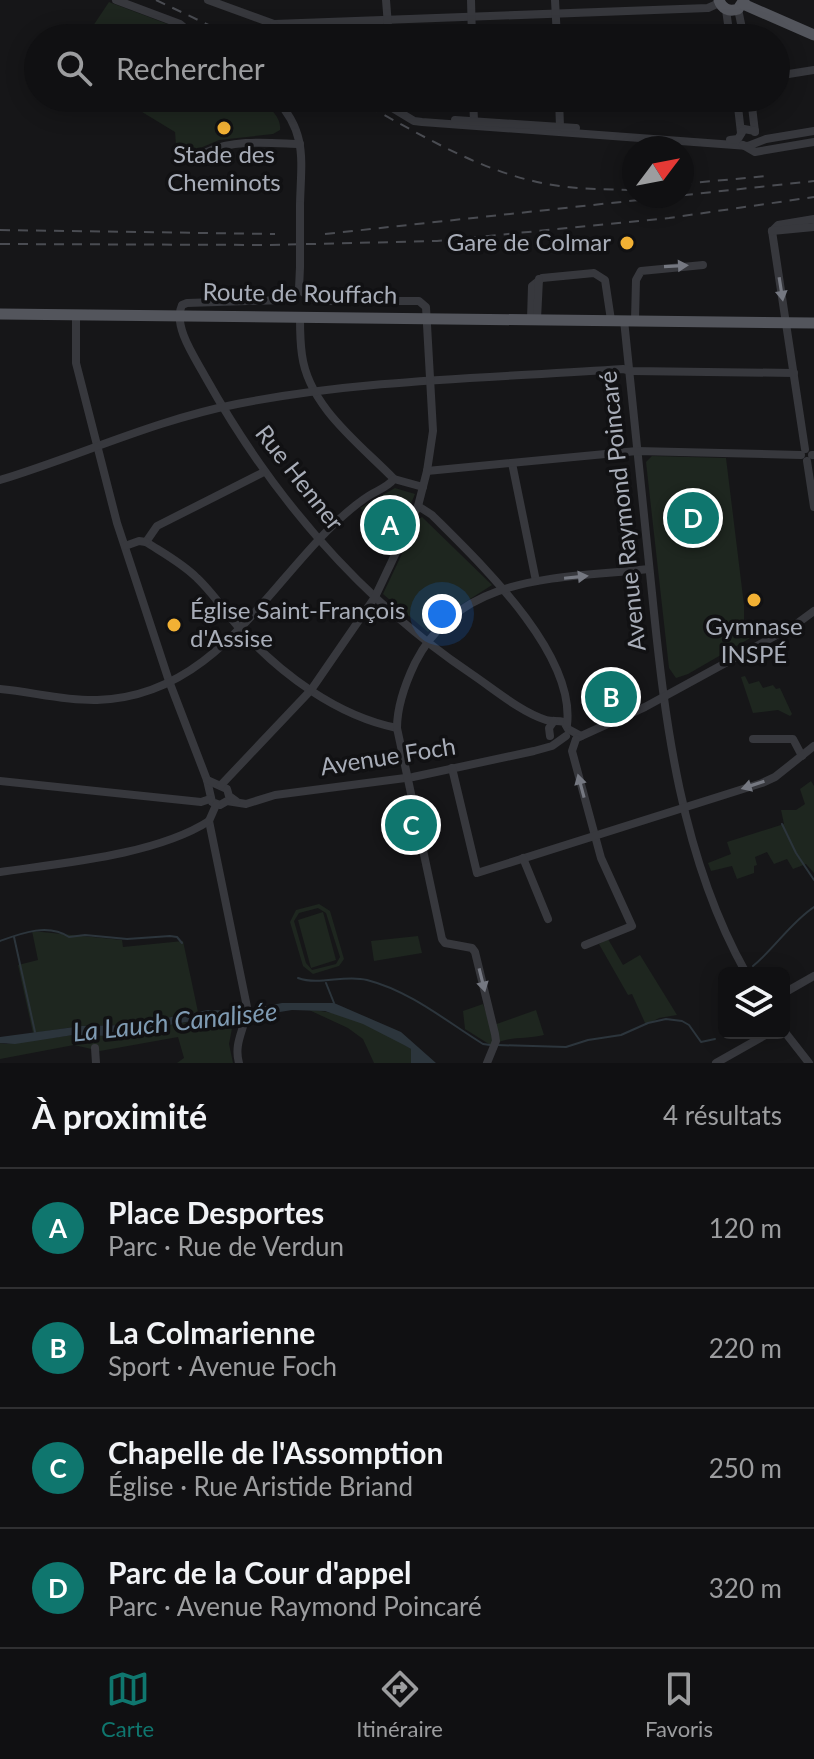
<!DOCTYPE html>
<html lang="fr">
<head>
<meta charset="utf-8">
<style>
	:root { --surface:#101012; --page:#19191b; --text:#f1f3f6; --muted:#9c9d9f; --line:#303032; --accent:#0f766e }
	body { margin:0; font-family:Lato,sans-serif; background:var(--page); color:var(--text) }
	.controls { position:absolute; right:24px; bottom:24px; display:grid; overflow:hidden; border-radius:12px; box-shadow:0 4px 20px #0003 }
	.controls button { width:72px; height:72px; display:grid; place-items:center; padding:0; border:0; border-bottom:2px solid var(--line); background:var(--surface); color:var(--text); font:40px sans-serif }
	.compass { position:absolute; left:622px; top:136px; width:72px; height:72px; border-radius:50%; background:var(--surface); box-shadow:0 4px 20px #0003; rotate:58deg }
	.you { position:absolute; left:442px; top:614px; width:28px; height:28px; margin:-20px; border:6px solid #fff; border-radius:50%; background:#1a73e8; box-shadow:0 0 0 12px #1a73e833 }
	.badge { display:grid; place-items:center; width:52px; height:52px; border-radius:50%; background:var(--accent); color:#fff; font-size:26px; font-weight:700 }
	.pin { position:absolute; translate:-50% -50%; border:4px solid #fff; box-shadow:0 2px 8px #0006 }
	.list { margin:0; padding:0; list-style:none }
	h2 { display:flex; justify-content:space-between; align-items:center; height:104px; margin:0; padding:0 32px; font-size:34px }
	h2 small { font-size:26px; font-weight:400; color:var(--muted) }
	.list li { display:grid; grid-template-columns:52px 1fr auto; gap:24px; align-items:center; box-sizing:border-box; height:120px; padding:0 32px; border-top:2px solid var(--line) }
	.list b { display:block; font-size:30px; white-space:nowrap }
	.list p { margin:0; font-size:26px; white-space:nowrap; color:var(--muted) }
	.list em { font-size:26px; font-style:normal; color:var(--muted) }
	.icon { flex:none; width:44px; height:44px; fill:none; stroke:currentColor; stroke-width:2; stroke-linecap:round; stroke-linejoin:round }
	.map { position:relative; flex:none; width:814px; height:1063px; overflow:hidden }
	.search { position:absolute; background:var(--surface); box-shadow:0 4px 20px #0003; left:24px; right:24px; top:24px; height:88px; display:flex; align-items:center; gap:20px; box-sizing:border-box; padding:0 28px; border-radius:44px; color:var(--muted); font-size:30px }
	.sheet { height:584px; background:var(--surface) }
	nav { display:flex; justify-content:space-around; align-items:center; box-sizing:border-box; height:112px; border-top:2px solid var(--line); background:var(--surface); font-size:22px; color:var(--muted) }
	nav a { display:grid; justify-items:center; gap:4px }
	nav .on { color:var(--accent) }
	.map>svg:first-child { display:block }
</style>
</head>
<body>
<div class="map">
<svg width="814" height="1063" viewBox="0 0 814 1063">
	<rect width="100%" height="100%" fill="#161618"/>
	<!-- green -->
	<g fill="#1e261f" fill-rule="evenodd">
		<polygon points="109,2 178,28 191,38 85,38"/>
		<path d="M119,98H260C268,107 282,117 280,130L273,134L219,140L177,158L175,132Z"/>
		<polygon points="652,456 726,458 744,605 744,622 752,637 688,674 676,678 669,668 646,462"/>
		<polygon points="395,488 415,494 395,541 360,508"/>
		<polygon points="422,517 492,585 448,613 428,632 383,594 418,520"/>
		<polygon points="745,676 749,684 759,681 763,688 773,685 776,689 780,688 792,714 790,716 778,710 753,713 741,677"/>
		<polygon points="811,781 814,786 814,873 806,864 793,869 787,859 774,864 767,852 755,857 757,865 754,866 754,873 737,879 732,866 711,871 708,863 731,854 727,842 784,824 781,810 796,810 805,804 800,789"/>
		<path d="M319,904L330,911L344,959L339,966L313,974L303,966L290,922L296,910ZM318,908L326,913L340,957L336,964L312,970L306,963L294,921L299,913Z"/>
		<polygon points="323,912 336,960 311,968 298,920"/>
		<polygon points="32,931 122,940 123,947 183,941 198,1012 130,1025 81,1026 33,1033 18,965 38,960"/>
		<polygon points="418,936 422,953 374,961 371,941"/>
		<polygon points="608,939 623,965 640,955 677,1015 659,1018 646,1025 632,994 628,995 599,944"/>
		<path d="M483,1004L491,1026L536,1010L544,1035C524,1040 509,1035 492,1046L465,1029L463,1011Z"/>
		<path d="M309,1010C344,1011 381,1029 411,1049V1063H374L363,1039L348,1028Z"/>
		<polygon points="209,1018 234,1018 229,1044 233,1063 177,1063 184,1058 178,1037 100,1051 74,1045 0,1059 0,1043 6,1044 73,1035 110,1036"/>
	</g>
	<!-- water -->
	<g fill="#2c353c">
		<polygon points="282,1003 334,1003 401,1032 436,1063 411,1063 411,1049 404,1045 363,1024 325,1011 292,1010 255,1016 252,1009"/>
		<polygon points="208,1010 243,1011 241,1018 213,1017 110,1036 73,1035 15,1044 0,1043 0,1037 82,1026 130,1025"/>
	</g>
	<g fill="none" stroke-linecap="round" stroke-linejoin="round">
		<!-- stream -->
		<g stroke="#2c353c" stroke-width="2">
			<polyline points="782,824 796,853 814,880"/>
			<polyline points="14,937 35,1032"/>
			<path d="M0,941C22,933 48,923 69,937L85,935L127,939L170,936L177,937L182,943"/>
			<path d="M753,966C775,948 790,923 814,907"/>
			<path d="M298,978C320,986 344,974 367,980C410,991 446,1021 483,1044L490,1045"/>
			<polyline points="326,983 334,1003"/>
			<polyline points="497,1045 566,1047 588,1040 621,1035 648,1023 666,1019 682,1021 689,1025 701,1042 715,1039"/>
		</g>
		<!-- minor -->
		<g stroke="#37383d" stroke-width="8">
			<polyline points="116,0 180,24 197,38"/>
			<polyline points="208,0 274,24 708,8 719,3"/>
			<polyline points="386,0 389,38"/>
			<polyline points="471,0 472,38"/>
			<polyline points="555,0 557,38"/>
			<polyline points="738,9 744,38"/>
			<polyline points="726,10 730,38"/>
			<polyline points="266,38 275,32 274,24"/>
			<polyline points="776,76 814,70"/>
			<path d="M275,98C308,133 301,160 300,205"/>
			<polyline points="376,98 414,121 422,122 748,146 766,139 814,131"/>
			<polyline points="473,98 474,121"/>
			<polyline points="559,98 560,127"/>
			<polyline points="737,98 741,133"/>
			<polyline points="751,98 755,132"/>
			<polyline points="455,120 576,128"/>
			<polyline points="730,140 738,139 744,129 755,131"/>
			<polyline points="743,145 755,152 814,142"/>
			<path d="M207,152C235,139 269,143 300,144"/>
			<polyline points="772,231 805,449"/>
			<polyline points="772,231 778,225 814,219"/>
			<polyline points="772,231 814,227"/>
			<path d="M299,289L295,296L284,300L187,303L182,305C172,326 196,359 206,378C272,496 361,600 473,675C495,690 521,712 546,720C552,722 558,720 564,722L568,729L581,736"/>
			<polyline points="299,289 300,267"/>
			<polyline points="76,315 76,363 117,523 169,681 207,780 212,802 220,805 227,801 246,804 275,795 413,777 534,751 552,746 566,736"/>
			<path d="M300,317C300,329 300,342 302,355C309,407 360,444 394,479"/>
			<polyline points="531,319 532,286 542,278 594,273 605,280 611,320"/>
			<polyline points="537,319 539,279"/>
			<path d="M624,320C634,411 642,502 652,593C665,723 681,857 746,973"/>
			<polyline points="635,320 636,280 641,271 703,265"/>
			<polyline points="812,455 814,455"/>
			<polyline points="807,461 814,507"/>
			<polyline points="512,463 536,581"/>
			<polyline points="427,471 637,451 801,455"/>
			<path d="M0,480C79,456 155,420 237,404C364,379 494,378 623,369L632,371L794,373"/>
			<path d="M418,506L432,515C479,562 576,653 567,725"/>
			<path d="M146,542C163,553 182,563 197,578C213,593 226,613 241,630C281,674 337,716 397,728"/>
			<polyline points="146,542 157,526 264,472"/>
			<polyline points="125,546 139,541 146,542"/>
			<path d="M0,689C33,692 64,701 97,700C207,697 259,600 327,531C338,520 351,508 364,499C374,491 386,489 394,479L423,487"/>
			<polyline points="550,736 549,728 554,721"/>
			<polyline points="579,737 645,707 795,625 814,611"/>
			<polyline points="576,739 572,751 601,858 632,926 585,945"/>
			<polyline points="753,739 793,739 802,756"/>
			<polyline points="452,768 477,873 762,783 775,777 814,746"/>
			<polyline points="207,780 227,789 229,796 236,801"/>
			<polyline points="0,781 201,802 210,799"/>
			<polyline points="221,785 311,690 375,597 418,506 427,471 433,431 426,307 419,301 319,301 310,298 299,289"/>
			<path d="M209,821L247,1007C246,1028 233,1042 239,1063"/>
			<polyline points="523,858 548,919"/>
			<path d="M0,872C62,863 156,855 209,821L216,805"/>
			<polyline points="784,993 814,976"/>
			<polyline points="784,1031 809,1063"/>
			<polyline points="95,1048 96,1063"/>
			<path d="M487,1063L496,1041L495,1034L475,952L472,948L445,943L442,939L397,728C397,706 405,684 415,663C461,572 561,579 649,569"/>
			<polyline points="716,1063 769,1033"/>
		</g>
		<!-- major -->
		<g stroke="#53555c" stroke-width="11">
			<path d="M719,0C722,9 729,12 738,9L744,0"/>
			<polyline points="743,4 814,35"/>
			<polyline points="0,314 814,323"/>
		</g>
		<!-- rail -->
		<g stroke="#4a4c52" stroke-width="2" stroke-dasharray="10 8" stroke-linecap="butt">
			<polyline points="156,0 236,38"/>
			<path d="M353,98C415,131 477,171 547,184C573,189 601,189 628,190"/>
			<polyline points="682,184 766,176"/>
			<polyline points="0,230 275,234"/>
			<polyline points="325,234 814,181"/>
			<polyline points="0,244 269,245 437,241 669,218 814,197"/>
		</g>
		<!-- minor-bridge -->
		<polyline stroke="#37383d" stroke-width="8" points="300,267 300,205"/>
	</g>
	<!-- one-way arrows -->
	<defs><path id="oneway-solid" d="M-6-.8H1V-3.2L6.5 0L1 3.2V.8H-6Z" transform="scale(2)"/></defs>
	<g fill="#757881">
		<use href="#oneway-solid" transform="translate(676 266) rotate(-3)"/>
		<use href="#oneway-solid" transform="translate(781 289) rotate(81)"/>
		<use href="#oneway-solid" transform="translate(576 577) rotate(-6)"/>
		<use href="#oneway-solid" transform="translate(753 785) rotate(162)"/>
		<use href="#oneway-solid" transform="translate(581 786) rotate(-105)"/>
		<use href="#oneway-solid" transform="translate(482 980) rotate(76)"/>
	</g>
	<!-- markers -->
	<g fill="#f2b134" stroke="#111113" stroke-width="3">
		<circle cx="224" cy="128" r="8"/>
		<circle cx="627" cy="243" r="8"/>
		<circle cx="754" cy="600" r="8"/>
		<circle cx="174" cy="625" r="8"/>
	</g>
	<g text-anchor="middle" stroke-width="7" stroke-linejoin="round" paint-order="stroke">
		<!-- poi labels -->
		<g font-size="24" fill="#a8adb8" stroke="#111113">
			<text x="224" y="163">Stade des<tspan x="224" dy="28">Cheminots</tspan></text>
			<text x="611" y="251" text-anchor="end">Gare de Colmar</text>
			<text x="190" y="619" text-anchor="start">Église Saint-François<tspan x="190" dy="28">d'Assise</tspan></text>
			<text x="754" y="635">Gymnase<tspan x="754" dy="28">INSPÉ</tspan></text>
		</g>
		<!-- street labels -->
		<g font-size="24" fill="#a8adb8" stroke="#111113">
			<text transform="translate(300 294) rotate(1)" y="8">Route de Rouffach</text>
			<text transform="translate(299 478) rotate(52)" y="8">Rue Henner</text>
			<text transform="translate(623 511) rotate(-96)" y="8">Avenue Raymond Poincaré</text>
			<text transform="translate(388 757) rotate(-9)" y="8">Avenue Foch</text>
		</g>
		<!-- water labels -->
		<g font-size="26" font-style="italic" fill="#7f9bb3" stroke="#111113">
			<text transform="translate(175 1022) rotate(-6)" y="9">La Lauch Canalisée</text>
		</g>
	</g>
</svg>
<div class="controls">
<button><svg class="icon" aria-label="layers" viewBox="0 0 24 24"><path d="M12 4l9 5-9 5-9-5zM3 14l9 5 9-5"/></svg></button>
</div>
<svg class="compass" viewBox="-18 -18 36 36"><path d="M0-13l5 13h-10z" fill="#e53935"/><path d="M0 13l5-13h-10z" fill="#9c9d9f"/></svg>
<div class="you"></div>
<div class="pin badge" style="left:390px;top:525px">A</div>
<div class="pin badge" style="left:611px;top:697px">B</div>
<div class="pin badge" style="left:411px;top:825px">C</div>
<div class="pin badge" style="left:693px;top:518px">D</div>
<div class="search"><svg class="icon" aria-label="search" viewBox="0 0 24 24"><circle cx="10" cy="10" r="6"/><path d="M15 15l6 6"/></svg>Rechercher</div>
</div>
<section class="sheet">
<h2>À proximité<small>4 résultats</small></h2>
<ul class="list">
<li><span class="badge">A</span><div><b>Place Desportes</b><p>Parc · Rue de Verdun</p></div><em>120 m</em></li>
<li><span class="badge">B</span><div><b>La Colmarienne</b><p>Sport · Avenue Foch</p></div><em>220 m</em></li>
<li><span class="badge">C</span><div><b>Chapelle de l'Assomption</b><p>Église · Rue Aristide Briand</p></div><em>250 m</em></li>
<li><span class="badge">D</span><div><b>Parc de la Cour d'appel</b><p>Parc · Avenue Raymond Poincaré</p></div><em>320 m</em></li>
</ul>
</section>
<nav>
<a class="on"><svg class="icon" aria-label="map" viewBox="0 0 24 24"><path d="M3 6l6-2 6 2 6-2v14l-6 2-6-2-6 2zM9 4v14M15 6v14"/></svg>Carte</a>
<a><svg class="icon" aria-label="directions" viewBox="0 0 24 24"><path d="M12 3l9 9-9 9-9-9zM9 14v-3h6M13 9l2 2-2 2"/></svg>Itinéraire</a>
<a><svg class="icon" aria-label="saved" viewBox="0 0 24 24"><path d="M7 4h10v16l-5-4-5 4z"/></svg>Favoris</a>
</nav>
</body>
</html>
